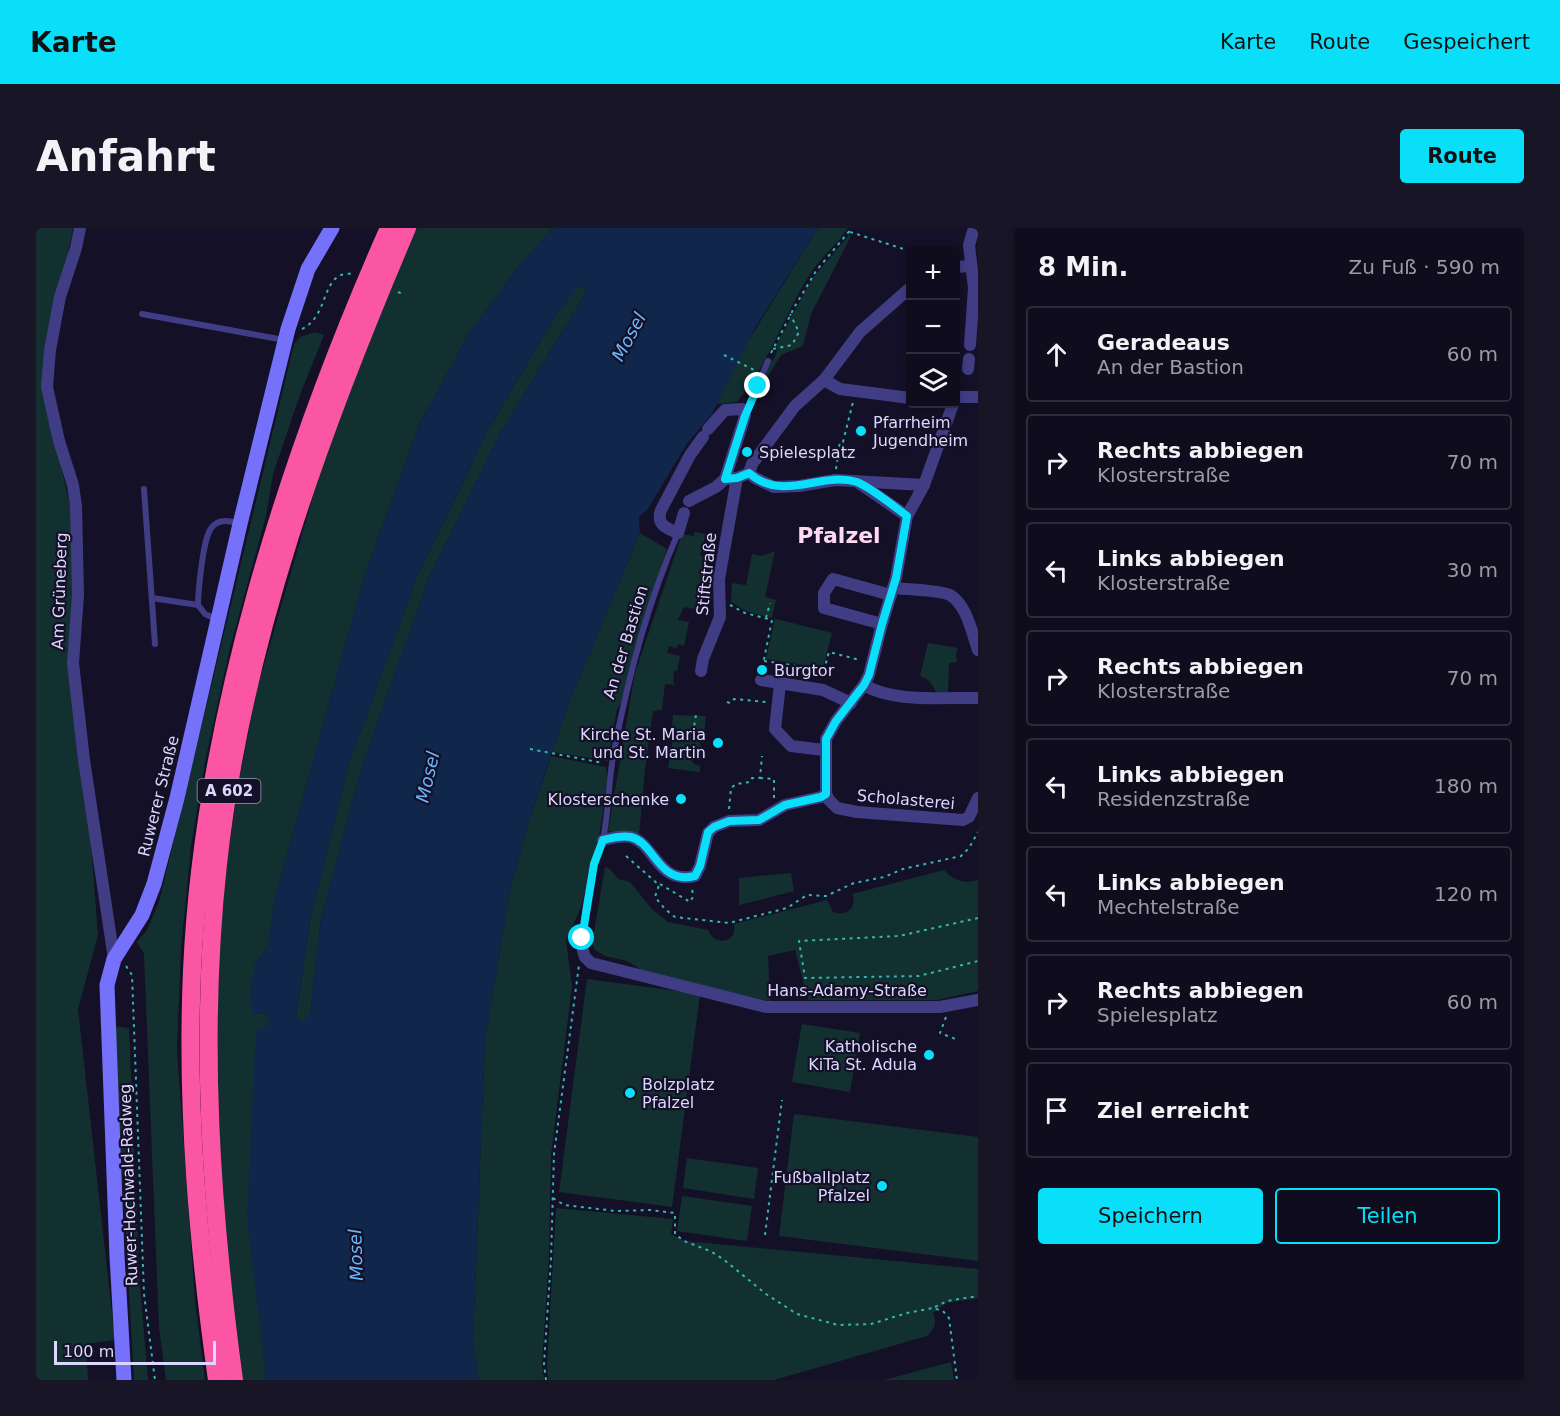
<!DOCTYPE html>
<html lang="de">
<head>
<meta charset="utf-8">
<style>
	:root { --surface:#0f0c1d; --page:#181526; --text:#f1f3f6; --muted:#9b9ba4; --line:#2f2c3b; --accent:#09dff8 }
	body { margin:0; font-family:"DejaVu Sans",sans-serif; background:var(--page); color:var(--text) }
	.controls { position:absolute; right:18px; top:18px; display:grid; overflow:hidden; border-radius:6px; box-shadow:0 3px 9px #0003 }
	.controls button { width:54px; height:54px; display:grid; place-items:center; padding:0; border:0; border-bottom:2px solid var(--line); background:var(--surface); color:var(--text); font:30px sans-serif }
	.scale { position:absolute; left:18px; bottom:15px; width:162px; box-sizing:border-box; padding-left:6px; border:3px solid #dcd7fe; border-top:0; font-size:16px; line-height:21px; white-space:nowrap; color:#dcd7fe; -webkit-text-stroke:4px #141027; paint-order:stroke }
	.stop { position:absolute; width:18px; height:18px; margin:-14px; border:4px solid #09dff8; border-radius:50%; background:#fff }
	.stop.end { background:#09dff8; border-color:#fff; box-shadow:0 2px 6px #0008 }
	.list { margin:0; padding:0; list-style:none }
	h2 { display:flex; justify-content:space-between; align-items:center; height:78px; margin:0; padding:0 24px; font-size:26px }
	h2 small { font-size:20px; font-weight:400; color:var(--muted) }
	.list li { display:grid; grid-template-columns:39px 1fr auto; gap:18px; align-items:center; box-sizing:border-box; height:96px; margin:0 12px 12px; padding:0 12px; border:2px solid var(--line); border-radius:6px }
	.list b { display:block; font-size:22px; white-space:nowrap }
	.list p { margin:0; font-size:20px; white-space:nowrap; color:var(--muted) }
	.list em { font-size:20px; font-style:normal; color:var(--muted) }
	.actions { display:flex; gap:12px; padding:18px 24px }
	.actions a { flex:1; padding:14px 0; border:2px solid var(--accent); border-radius:6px; text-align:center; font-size:21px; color:var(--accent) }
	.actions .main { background:var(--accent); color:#111 }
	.icon { flex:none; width:33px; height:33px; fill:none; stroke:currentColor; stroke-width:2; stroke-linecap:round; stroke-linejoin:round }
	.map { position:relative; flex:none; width:942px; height:1152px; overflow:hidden; border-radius:6px }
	header { display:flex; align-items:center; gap:36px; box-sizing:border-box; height:84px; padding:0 30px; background:var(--accent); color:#111 }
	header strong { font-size:28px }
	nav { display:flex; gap:33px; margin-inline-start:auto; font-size:21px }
	.intro { display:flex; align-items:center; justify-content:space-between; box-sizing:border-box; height:144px; padding:0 36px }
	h1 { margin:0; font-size:42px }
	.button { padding:15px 27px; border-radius:6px; background:var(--accent); color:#111; font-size:21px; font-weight:700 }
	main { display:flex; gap:36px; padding:0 36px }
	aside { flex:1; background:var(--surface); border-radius:6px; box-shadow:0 3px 9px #0003 }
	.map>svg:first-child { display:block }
</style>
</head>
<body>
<header>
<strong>Karte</strong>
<nav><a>Karte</a><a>Route</a><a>Gespeichert</a></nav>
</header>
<div class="intro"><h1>Anfahrt</h1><a class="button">Route</a></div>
<main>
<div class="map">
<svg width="942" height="1152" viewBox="0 0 942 1152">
	<rect width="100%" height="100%" fill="#141027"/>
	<!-- green -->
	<g fill="#133030">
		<polygon points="0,0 37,0 6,156 39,299 41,433 62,707 42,781 79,1112 50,1116 52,1152 0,1152"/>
		<polygon points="381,0 517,0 484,37 432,107 384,195 328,349 238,674 232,718 219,737 217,786 226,785 233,789 234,796 225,1106 230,1152 207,1152 191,1022 185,944 180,816 182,733 191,633 203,553 221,461 292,217 349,70"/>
		<path d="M782,0H812C801,17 785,29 774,46C748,87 732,138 701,174L681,176L700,133Z"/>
		<polygon points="813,7 815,8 775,86 767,118 745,127 725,160 734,133 737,132 741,124 740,117 776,51"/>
		<polygon points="543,57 551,61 545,73 463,207 394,347 326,538 285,691 274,786 267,795 260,789 274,693 312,538 381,349 452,202 521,85"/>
		<polygon points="279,104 288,107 265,164 237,246 230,288 194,420 169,534 155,618 145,722 141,822 159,1073 169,1152 130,1152 123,1100 108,726 101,714 111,702 123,674 258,116 264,109"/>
		<polygon points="658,304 670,306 664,327 668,328 664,382 648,379 642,392 653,394 648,418 642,416 641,420 633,418 631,425 644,428 641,443 638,443 637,454 639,457 629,456 626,482 617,483 609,541 603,607 572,603 599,445 646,306 658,308"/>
		<polygon points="604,305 631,321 600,418 585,475 581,481 572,533 516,524 531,479"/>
		<polygon points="739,323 729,369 740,372 736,390 796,405 787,440 730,431 739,391 710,383 695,374 696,355 710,357 716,326 726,328"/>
		<path d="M892,415L922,420L920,425L921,434L913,435L912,464H900C896,456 893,451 884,448Z"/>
		<polygon points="637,487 670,488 668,506 661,508 661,513 664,515 666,522 658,523 654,530 658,536 664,538 664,544 632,540 637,511 649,513 651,503 636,501"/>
		<polygon points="515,528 570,539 571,554 564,603 545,679 530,713 536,758 515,927 513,1029 506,1136 508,1152 442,1152 437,1113 449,812 473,667 491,598"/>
		<path d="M569,639L573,640L582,651L594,654L616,681L632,694L672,702C679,719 702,715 698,696L791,672L797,684C810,689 822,680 816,666L908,642C919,653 927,656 942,652V763L901,772H772L759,722L732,728L734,773L612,746L591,733L569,728L559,722L556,716Z"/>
		<polygon points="755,645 758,663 703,677 703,650"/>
		<polygon points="551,751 664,766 636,979 523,964"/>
		<polygon points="766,796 824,805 814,864 756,854"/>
		<polygon points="78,798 93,800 104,1058 112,1152 98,1152"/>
		<polygon points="758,886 942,909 942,1033 743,1008"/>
		<polygon points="651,930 722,940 718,971 647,960"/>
		<polygon points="646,968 716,978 711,1013 641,1003"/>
		<path d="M520,980L637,991L635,1006L649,1013L942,1041V1070L910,1075L897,1085C901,1095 899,1101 891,1108L738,1152H512L511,1137Z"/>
		<polygon points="915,1134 918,1152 848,1152"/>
	</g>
	<!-- water -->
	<path fill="#10264b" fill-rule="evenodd" d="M517,0H782L719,100L676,186L650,217L612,281L603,289L604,305L531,479L491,598L473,667L449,812L437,1113L442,1152H230L211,989L220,803L234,796L233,789L226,785L217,786L214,766L219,737L232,718L238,674L328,349L384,195L432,107L484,37ZM543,58L551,61L545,73L463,207L394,347L326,538L285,691L274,786L266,794L260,788L274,693L312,538L381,349L452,202L521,85Z"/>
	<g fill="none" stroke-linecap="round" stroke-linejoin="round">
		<!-- path -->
		<g stroke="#33b6ae" stroke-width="2" stroke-dasharray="3 4.5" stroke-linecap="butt">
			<polyline points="814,4 874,23"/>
			<polyline points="362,64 367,66"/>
			<path d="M266,101C290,89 286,58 303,48C306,46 313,46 317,45"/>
			<polyline points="737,121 756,117 763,104 754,86"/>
			<polyline points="735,125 759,78 780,43 816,0"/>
			<polyline points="688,127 718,142"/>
			<polyline points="800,241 804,214 807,214 817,174"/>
			<polyline points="694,377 709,385 736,392 727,436"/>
			<polyline points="730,390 734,375"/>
			<polyline points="728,433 788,442 793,424 824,432"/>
			<polyline points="691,474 694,475 698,471 730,474"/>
			<polyline points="657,505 660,487"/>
			<polyline points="494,521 567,535"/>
			<polyline points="724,550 738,551 738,570"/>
			<polyline points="693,581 695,560 700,556 714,554 716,550 724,550 726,528"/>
			<polyline points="590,628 623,657 619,669 629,681 639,689 693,695 751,680 771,667 790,668 818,655 848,649 867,641 925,628 933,620 942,604"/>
			<polyline points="624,656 654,674 657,669 656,660"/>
			<polyline points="942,690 863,708 763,713 769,750 883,748 942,733"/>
			<polyline points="90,738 96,747 108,1066 119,1152"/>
			<polyline points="910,789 904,805 922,812"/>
			<polyline points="517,970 528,977 580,983 614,982 639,985 639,1006 648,1013 674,1023 687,1031 730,1066 761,1086 802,1097 835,1096 871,1085 897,1080 907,1083 913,1090 921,1152"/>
			<polyline points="729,1007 746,872"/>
			<polyline points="899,1079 911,1073 942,1068"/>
			<polyline points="510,1152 508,1136 515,1031 518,926 543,737"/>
		</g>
		<!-- lane -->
		<g stroke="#403d84" stroke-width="6">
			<polyline points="106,86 248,112"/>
			<polyline points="710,185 732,133"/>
			<polyline points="108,261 119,416"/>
			<polyline points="116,370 162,377"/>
			<path d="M182,392L169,386L162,377C162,363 164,349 166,334C170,310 172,284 203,296"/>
			<path d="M547,723C546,694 551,664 558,637C560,628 565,620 567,611C573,584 572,556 577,529C591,453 611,376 642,305"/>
		</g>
		<!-- street -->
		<g stroke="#403d84" stroke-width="12">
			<polyline points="44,0 40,20 24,69 14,122 11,159 23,213 37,257 40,278 42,367 37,435 48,532 78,731"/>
			<polyline points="920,39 935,38"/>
			<polyline points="934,117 938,60 933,17 938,0"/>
			<polyline points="932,141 933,131"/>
			<polyline points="788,152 824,104 874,60"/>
			<polyline points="920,169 942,169"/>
			<polyline points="917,176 888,257 871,288 860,350 846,396 833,447 828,457 800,493 790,511 790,566 793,572 801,580 821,584 927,592 933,589 942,570"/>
			<polyline points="713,245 719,250 738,259 763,258 799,252 888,257"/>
			<polyline points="689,251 701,250 713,245 716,236 759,178 788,152 804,161 874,170"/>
			<polyline points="823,255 871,288"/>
			<polyline points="653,273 680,259 689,251 709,188 706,181 689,182 672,201"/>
			<path d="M648,285L642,305C630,300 620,297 625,282L654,227L667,209"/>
			<path d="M857,360C869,361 905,362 914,367C931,377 936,405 942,422"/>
			<polyline points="846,396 788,380 788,365 797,351 855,367"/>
			<polyline points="665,443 667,431 684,389 683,351 701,250"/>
			<polyline points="725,452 787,462 815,475"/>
			<polyline points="744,456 739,501 755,518 788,522"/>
			<path d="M828,457C858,475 907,469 942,470"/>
			<path d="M567,612C575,610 586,607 595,609C619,616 622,657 659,648L664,638L672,605L678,599L693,593L723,592L749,577L785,569L790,566"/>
			<polyline points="547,723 549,729 555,735 730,779 904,779 942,772"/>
		</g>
		<!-- secondary -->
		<polyline stroke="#7571fb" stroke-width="15" points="88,1152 81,1028 71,757 78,731 106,687 118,656 141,570 204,296 252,101 272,41 296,0"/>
		<!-- highway -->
		<g stroke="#fa56a4" stroke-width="18">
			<path d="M181,1152C162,1016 150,880 156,743C167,493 252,228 353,0"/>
			<path d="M198,1152C175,981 163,809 182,636C206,415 284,204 371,0"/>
		</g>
	</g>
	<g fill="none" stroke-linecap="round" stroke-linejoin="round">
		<!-- route -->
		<path stroke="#09dff8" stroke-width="8" d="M546,710L558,636L567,612C575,610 586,607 595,609C619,615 622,657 659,648L664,638L672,604L678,599L693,593L723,592L749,577L785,569L790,566V511L800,493L828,457L833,447L846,396L860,350L871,288C859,279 834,259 821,254C784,243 747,275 713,245L701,250L689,251L709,188L722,158"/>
	</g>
	<!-- markers -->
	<g fill="#09dff8" stroke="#141027" stroke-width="2">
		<circle cx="825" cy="203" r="6"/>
		<circle cx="711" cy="224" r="6"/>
		<circle cx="726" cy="442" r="6"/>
		<circle cx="682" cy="515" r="6"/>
		<circle cx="645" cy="571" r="6"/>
		<circle cx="893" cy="827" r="6"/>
		<circle cx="594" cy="865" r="6"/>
		<circle cx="846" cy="958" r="6"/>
	</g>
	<g text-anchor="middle" stroke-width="4.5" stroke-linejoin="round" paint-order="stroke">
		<!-- shield labels -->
		<rect fill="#141027" stroke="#a09bbe" stroke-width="1.5" x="161.5" y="551" width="63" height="24" rx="4.5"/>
		<g font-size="15" font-weight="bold" fill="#dcd7fe">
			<text x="193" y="568">A 602</text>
		</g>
		<!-- poi labels -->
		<g font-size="16" fill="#dcd7fe" stroke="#141027" text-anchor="start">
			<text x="837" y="200">Pfarrheim<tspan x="837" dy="18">Jugendheim</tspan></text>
			<text x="723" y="230">Spielesplatz</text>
			<text x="738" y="448">Burgtor</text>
			<text x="670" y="512" text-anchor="end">Kirche St. Maria<tspan x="670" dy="18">und St. Martin</tspan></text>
			<text x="633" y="577" text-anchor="end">Klosterschenke</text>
			<text x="881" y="824" text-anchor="end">Katholische<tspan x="881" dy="18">KiTa St. Adula</tspan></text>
			<text x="606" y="862">Bolzplatz<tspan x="606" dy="18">Pfalzel</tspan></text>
			<text x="834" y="955" text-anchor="end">Fußballplatz<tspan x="834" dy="18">Pfalzel</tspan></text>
		</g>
		<!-- street labels -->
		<g font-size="16" fill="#dcd7fe" stroke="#141027">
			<text transform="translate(670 346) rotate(-84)" y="6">Stiftstraße</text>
			<text transform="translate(23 363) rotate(-88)" y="6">Am Grüneberg</text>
			<text transform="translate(589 414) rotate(-73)" y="6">An der Bastion</text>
			<text transform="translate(122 568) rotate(-76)" y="6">Ruwerer Straße</text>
			<text transform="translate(870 571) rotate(5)" y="6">Scholasterei</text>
			<text x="811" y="768">Hans-Adamy-Straße</text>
			<text transform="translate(92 957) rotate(-92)" y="6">Ruwer-Hochwald-Radweg</text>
		</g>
		<!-- water labels -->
		<g font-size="18" font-style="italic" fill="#68b6fb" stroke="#141027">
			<text transform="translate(593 109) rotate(-62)" y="6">Mosel</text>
			<text transform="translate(392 549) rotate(-77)" y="6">Mosel</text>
			<text transform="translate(320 1027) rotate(-92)" y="6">Mosel</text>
		</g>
		<!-- district labels -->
		<g font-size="22" font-weight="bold" fill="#fed9f0" stroke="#141027">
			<text x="803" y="315">Pfalzel</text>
		</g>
	</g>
</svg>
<div class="controls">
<button>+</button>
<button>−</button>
<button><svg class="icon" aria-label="layers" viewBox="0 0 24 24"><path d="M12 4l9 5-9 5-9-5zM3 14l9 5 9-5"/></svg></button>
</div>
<div class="scale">100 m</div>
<div class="stop" style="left:546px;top:710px"></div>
<div class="stop end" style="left:722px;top:158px"></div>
</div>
<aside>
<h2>8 Min.<small>Zu Fuß · 590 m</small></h2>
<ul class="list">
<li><svg class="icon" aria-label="ahead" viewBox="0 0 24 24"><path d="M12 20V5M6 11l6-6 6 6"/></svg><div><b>Geradeaus</b><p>An der Bastion</p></div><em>60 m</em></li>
<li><svg class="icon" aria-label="right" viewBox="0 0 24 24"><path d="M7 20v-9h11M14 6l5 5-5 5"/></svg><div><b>Rechts abbiegen</b><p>Klosterstraße</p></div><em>70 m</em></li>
<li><svg class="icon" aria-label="left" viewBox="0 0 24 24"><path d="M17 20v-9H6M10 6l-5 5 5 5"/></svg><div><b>Links abbiegen</b><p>Klosterstraße</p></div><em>30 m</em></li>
<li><svg class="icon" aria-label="right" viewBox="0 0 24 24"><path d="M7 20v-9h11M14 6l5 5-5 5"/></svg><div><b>Rechts abbiegen</b><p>Klosterstraße</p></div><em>70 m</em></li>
<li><svg class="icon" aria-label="left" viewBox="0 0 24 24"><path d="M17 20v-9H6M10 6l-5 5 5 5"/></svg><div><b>Links abbiegen</b><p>Residenzstraße</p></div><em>180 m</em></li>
<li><svg class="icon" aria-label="left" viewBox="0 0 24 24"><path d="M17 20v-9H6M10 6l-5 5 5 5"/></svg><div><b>Links abbiegen</b><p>Mechtelstraße</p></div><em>120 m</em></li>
<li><svg class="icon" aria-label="right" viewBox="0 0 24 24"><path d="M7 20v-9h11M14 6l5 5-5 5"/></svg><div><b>Rechts abbiegen</b><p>Spielesplatz</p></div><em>60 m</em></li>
<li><svg class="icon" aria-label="arrive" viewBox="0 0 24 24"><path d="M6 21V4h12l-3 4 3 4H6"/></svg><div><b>Ziel erreicht</b></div></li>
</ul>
<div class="actions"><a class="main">Speichern</a><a>Teilen</a></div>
</aside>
</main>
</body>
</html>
